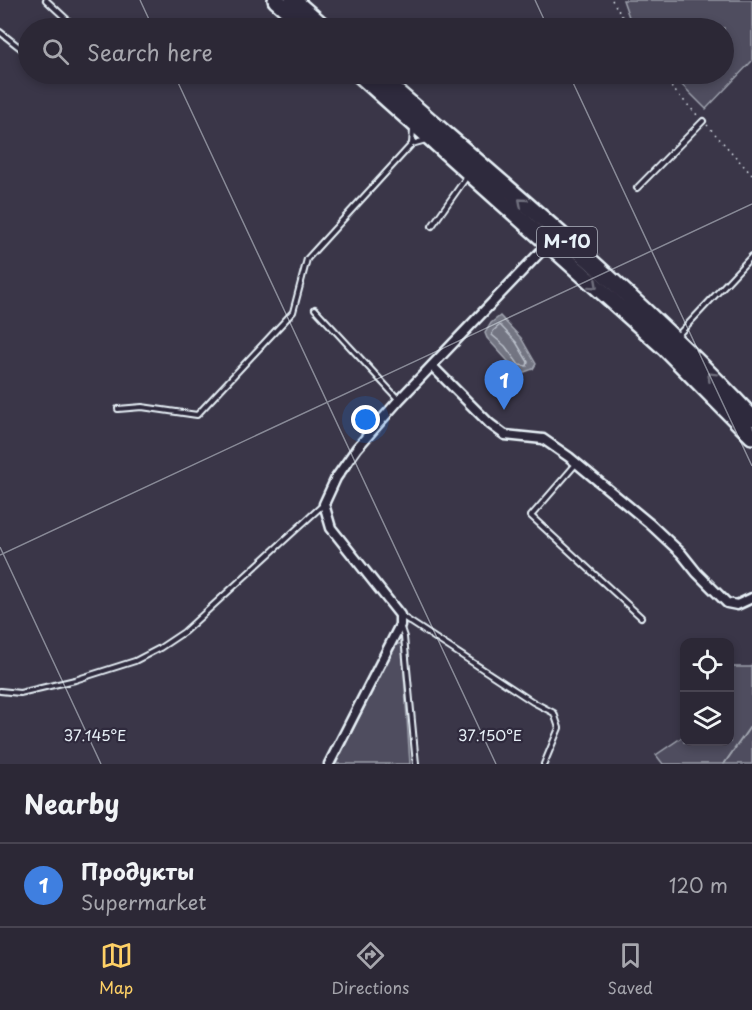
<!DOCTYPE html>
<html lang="en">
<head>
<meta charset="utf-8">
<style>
	:root { --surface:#2c2836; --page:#34303e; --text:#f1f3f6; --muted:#a6a6ad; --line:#484451; --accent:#ffd166 }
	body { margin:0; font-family:"Playpen Sans",sans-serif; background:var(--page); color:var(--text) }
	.controls { position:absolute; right:18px; bottom:18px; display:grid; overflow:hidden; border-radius:12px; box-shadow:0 3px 9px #0003 }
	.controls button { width:54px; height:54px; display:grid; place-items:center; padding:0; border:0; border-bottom:2px solid var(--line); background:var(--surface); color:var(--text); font:30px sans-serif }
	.you { position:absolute; left:366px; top:420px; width:21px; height:21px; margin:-15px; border:4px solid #fff; border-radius:50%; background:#1a73e8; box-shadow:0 0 0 9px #1a73e833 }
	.badge { display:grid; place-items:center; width:39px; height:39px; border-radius:50%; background:var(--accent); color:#fff; font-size:20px; font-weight:700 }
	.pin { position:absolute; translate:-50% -50px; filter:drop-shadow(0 2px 3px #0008) }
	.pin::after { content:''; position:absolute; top:32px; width:21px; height:18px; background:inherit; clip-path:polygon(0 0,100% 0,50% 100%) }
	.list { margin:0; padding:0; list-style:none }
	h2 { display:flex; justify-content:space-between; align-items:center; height:78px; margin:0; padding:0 24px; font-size:26px }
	h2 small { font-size:20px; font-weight:400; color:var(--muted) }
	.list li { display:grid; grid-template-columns:39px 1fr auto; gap:18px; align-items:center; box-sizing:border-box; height:84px; padding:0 24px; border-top:2px solid var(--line) }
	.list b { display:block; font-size:22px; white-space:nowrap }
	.list p { margin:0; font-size:20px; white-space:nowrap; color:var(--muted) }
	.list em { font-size:20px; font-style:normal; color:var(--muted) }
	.icon { flex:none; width:33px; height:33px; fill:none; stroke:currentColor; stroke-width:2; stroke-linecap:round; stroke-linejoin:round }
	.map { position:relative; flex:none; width:752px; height:764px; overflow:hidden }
	.search { position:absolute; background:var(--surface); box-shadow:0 3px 9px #0003; left:18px; right:18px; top:18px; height:66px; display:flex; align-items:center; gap:15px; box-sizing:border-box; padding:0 21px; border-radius:33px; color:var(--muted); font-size:22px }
	.sheet { height:162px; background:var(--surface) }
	nav { display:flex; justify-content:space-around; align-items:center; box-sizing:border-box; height:84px; border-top:2px solid var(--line); background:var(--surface); font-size:16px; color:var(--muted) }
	nav a { display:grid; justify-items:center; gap:3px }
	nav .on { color:var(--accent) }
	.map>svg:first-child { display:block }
</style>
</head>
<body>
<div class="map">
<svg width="752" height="764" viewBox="0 0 752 764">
	<rect width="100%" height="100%" fill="#3a3648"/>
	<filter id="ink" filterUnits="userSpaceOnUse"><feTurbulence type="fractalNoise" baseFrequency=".0167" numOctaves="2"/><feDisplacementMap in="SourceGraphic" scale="12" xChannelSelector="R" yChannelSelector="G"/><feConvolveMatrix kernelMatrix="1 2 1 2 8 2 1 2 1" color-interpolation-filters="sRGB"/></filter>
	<g filter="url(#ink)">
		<!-- green -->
		<g fill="#504e5f" stroke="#9ca0ac" stroke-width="1.5">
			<polygon points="623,0 752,0 752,61 706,109 671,74 724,74 724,28 641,28 629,17"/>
			<polygon points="402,643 410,764 336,764 395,645"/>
			<polygon points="752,665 752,764 663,764 656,755 684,736 684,742 730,742 730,667 751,667"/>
		</g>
		<!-- water -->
		<polygon fill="#737482" stroke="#a2a6b1" stroke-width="1.5" points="500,316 521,338 536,364 533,369 522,373 516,370 487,338 485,333 491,323"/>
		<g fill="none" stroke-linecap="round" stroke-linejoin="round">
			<!-- shore -->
			<polygon stroke="#b9bfc9" stroke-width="1.5" points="500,325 516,342 528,362 527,366 519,365 505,346 492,335 493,331"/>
			<!-- stream -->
			<polyline stroke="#a2a6b1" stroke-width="2" points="724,764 752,724"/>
			<defs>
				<g id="lane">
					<polyline points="46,0 76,28"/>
					<polyline points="0,32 28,54"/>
					<polyline points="412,144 413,130"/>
					<polyline points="637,188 703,121"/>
					<polyline points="432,226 468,175"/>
					<polyline points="315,309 398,399"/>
					<polyline points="677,336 752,256"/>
					<polyline points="118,409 142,407 197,415 293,312 307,259 412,144 426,140"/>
					<polyline points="576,464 531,516 641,617"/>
					<polyline points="400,615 533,702 554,713 559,728 544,764"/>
					<polyline points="401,628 404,637 416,764"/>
					<polyline points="0,691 20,693 75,680 135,661 160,648 184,632 324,504"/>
				</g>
				<g id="street">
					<polyline points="432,366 490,424 505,435 543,439 569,457 649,523 681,553 697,573 727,603 737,605 752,598"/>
					<polyline points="329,764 400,625 400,615 331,528 324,504 336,478 357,448 399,400 548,244"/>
				</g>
				<g id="highway">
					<polyline points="276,0 308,28"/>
					<polyline points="293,0 325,28"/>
					<polyline points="359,74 665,348 752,436"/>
					<path d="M376,74C503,185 637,295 752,418"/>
				</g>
			</defs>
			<!-- lane casing -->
			<use href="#lane" stroke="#e8f1f8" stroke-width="8"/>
			<!-- street casing -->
			<use href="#street" stroke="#e8f1f8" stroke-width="13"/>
			<!-- highway casing -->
			<use href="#highway" stroke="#e8f1f8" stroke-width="20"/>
			<!-- path -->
			<g stroke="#e8f1f8" stroke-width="1.5" stroke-dasharray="1.5 4.5" stroke-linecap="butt">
				<polyline points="612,0 629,28"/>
				<polyline points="659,74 699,117"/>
				<polyline points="707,125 752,175"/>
			</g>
			<!-- lane -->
			<use href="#lane" stroke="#2f2a3d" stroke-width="4"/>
			<!-- street -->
			<use href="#street" stroke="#2f2a3d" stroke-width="8"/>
			<!-- highway -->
			<use href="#highway" stroke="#2f2a3d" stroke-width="15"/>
		</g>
		<!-- one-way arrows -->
		<defs><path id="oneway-chevron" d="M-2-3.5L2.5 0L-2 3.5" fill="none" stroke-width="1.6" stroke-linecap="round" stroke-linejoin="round" transform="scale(1.5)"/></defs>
		<g stroke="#70707e">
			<use href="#oneway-chevron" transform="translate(522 202) rotate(-139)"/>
			<use href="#oneway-chevron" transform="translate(594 285) rotate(42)"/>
			<use href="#oneway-chevron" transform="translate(711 376) rotate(-135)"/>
		</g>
	</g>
	<!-- ticks -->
	<path fill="none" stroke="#e8f1f8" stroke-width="1.5" stroke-opacity="0.45" d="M140,0L153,28M535,0L548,28M174,74L496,764M569,74L752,466M0,547L101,764M0,555L752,204"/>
	<g text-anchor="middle" stroke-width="4.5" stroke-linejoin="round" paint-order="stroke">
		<!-- shield labels -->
		<rect fill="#2f2a3d" stroke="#b0b5c0" stroke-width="1.5" x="537" y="227" width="60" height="30" rx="4.5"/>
		<g font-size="18" font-weight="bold" fill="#e8f1f8">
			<text x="567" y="248">М-10</text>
		</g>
	</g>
	<g font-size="15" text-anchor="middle" fill="#e8f1f8" stroke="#2f2a3d" stroke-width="4.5" stroke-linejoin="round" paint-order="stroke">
		<text x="95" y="741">37.145°E</text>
		<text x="490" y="741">37.150°E</text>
	</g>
</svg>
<div class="controls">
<button><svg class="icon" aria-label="locate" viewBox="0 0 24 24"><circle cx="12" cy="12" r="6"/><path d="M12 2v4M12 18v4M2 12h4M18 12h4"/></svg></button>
<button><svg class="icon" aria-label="layers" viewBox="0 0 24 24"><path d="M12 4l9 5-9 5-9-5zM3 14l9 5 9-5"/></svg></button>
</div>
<div class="you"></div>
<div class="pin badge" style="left:504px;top:410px;background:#3f7fe0">1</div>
<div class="search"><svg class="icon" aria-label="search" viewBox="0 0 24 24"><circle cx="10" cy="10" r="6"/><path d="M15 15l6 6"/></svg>Search here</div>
</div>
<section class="sheet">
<h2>Nearby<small></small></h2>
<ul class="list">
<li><span class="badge" style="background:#3f7fe0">1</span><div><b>Продукты</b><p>Supermarket</p></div><em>120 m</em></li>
</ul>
</section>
<nav>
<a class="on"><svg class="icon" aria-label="map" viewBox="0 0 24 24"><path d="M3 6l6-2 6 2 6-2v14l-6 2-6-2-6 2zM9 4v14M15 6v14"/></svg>Map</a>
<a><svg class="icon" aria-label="directions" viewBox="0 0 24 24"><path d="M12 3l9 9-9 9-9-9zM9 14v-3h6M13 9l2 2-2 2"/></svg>Directions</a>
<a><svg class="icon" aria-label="saved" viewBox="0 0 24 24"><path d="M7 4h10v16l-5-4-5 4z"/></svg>Saved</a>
</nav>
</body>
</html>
